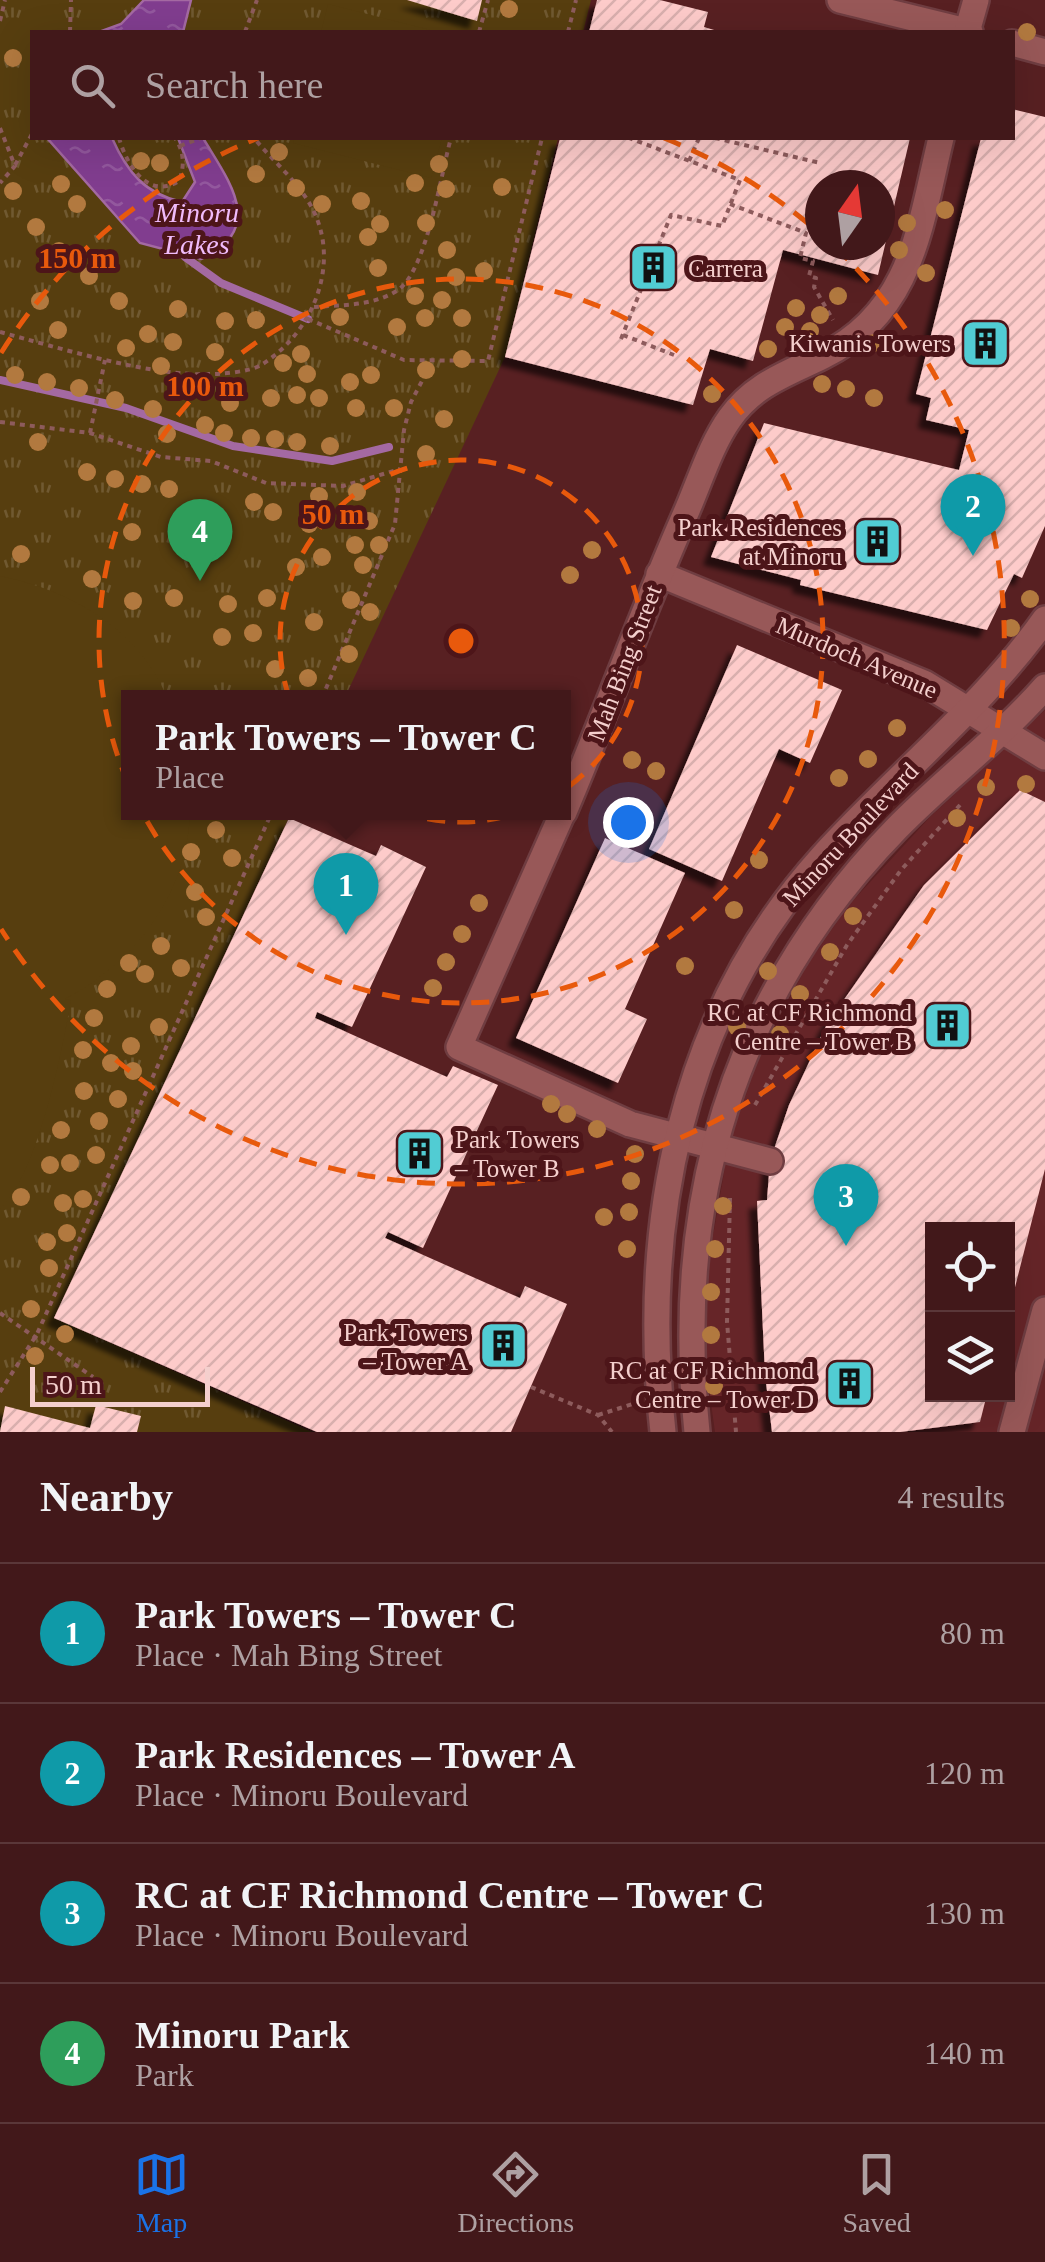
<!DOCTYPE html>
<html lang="en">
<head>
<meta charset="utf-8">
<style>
	:root { --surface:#42181a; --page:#4c2527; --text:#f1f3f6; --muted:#aea0a2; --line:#5a3739; --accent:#1a73e8 }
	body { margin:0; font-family:Georgia,serif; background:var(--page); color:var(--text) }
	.controls { position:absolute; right:30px; bottom:30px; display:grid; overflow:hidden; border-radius:0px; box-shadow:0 10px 40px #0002 }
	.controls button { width:90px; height:90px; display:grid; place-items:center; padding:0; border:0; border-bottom:2px solid var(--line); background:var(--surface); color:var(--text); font:50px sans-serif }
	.compass { position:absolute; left:805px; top:170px; width:90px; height:90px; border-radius:50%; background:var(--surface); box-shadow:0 10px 40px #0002; rotate:14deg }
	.scale { position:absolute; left:30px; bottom:25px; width:180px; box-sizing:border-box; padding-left:10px; border:5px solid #f4cfcd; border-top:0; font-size:28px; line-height:35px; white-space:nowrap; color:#f4cfcd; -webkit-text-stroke:8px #4d1519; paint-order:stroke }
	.you { position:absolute; left:628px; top:822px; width:35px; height:35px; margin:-25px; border:8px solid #fff; border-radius:50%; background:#1a73e8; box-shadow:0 0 0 15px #1a73e833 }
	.badge { display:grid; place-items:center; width:65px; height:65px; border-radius:50%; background:var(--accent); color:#fff; font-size:32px; font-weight:700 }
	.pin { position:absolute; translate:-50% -82px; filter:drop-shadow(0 2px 5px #0008) }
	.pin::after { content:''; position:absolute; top:52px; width:35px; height:30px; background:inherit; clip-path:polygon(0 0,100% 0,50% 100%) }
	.popup { position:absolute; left:121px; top:690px; width:450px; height:130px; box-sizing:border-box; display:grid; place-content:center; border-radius:0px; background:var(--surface); filter:drop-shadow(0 2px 8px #0005); font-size:32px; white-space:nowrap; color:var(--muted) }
	.popup b { font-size:38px; color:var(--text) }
	.popup::after { content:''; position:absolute; left:50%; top:100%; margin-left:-20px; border:20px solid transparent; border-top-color:var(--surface) }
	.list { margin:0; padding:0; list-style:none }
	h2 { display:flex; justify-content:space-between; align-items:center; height:130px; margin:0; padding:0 40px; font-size:42px }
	h2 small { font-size:32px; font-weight:400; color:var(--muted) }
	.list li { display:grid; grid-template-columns:65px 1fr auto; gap:30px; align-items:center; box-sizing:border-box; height:140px; padding:0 40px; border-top:2px solid var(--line) }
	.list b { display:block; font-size:38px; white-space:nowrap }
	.list p { margin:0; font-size:32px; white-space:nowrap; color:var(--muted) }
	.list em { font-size:32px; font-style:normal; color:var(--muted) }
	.icon { flex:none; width:55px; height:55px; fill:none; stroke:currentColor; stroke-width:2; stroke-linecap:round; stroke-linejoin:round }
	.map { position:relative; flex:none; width:1045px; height:1432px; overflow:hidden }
	.search { position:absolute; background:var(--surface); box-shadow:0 10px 40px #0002; left:30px; right:30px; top:30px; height:110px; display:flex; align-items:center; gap:25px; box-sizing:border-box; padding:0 35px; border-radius:0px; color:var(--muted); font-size:38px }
	.sheet { height:690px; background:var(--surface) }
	nav { display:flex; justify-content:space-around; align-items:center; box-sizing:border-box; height:140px; border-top:2px solid var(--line); background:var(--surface); font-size:28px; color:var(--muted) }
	nav a { display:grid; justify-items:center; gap:5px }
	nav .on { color:var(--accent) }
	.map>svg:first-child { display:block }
</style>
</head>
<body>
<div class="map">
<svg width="1045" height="1432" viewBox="0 0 1045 1432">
	<defs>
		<pattern id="park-tufts" width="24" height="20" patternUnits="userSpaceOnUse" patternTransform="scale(2.5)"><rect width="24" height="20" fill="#573e0f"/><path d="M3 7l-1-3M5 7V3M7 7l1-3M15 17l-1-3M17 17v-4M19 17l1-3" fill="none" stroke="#705931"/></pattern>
		<pattern id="water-ripples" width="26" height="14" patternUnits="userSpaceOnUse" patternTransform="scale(2.5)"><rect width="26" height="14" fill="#813d8f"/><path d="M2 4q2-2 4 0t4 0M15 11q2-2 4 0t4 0" fill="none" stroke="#93589e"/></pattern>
		<pattern id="building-hatch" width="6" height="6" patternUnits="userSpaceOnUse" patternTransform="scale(2.5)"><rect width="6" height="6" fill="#fdcbca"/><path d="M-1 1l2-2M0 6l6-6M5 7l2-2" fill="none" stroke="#d9afae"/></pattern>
		<filter id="shadow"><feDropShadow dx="-8" dy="8" stdDeviation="2.5" flood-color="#0009"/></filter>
	</defs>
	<rect width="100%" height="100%" fill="#582022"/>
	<!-- built -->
	<path fill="#662528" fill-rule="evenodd" d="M1045,710V1432H715L705,1360V1282L729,1144L757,1062L807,965L848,906L931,816ZM932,1230H1008V1394H932Z"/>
	<!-- park -->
	<polygon fill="url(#park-tufts)" points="0,0 591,0 583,32 32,32 32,138 558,138 505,357 345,697 128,698 128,812 291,813 54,1318 312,1432 0,1432"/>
	<!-- pitch -->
	<g fill="#573e0f">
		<polygon points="328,4 438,32 321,32"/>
		<polygon points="294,138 442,138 431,178 293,143"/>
		<path d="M0,576C70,590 139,629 167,697L128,698V812L190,813C187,894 136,962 65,999L71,1000C62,1052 38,1173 0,1209Z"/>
	</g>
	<!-- water -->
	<g fill="url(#water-ripples)" stroke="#a469a2" stroke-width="2.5">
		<polygon points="144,0 191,0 183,32 99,32 121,24"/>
		<path d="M47,138H112C127,172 145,194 182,202L195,182L178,138H203C228,180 268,229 201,259L140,243Z"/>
	</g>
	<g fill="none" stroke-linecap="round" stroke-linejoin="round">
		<!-- stream -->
		<g stroke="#a469a2" stroke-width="8">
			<polyline points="185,257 221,283 308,319"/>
			<polyline points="0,380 126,408 233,446 332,461 389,447"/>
		</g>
	</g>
	<!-- building -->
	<g fill="url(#building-hatch)" fill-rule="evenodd" filter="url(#shadow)">
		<polygon points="407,0 482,0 477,21"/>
		<polygon points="597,0 660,0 708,12 704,27 721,32 589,32"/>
		<polygon points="1012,109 1045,117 1045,526 1022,578 1014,574 987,630 800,585 801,580 711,557 764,423 959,470 969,430 926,420 931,398 916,394 981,138 1012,138"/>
		<path d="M560,138H910L878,275L783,250L753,361L710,349L693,405L505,357ZM820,185H880V245H820Z"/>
		<polygon points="737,645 842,690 810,763 779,749 722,881 649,849"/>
		<polygon points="1020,790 1045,802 1045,1169 1009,1311 1008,1230 932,1230 932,1394 987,1394 980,1422 900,1432 772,1432 765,1374 757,1201 767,1200 770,1161 789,1105 827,1024 924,885"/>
		<polygon points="289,818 376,856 381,845 426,867 352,1027 317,1012 315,1018 447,1077 453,1066 498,1085 423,1248 388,1232 385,1238 520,1298 525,1286 567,1304 511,1432 317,1432 54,1318"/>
		<polygon points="605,838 685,873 625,1009 647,1019 618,1083 516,1038"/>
		<polygon points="96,1405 141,1416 137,1432 0,1432 5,1406 90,1428"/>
	</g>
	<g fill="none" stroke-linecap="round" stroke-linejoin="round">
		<defs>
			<g id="minor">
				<polyline points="840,0 970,32"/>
				<polyline points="967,32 976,0"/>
				<polyline points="1012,43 1045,52"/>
				<polyline points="659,574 924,683 1045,757"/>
				<polyline points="563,812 459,1047 630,1124 770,1161"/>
				<path d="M564,812C606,713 642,613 685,515C699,484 710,446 730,418C754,384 787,374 823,356C913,312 920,224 941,138"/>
				<path d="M663,1432C640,1226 680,1015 822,857C895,776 982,708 1045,619"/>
				<path d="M697,1432C673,1200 732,997 897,828C945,779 1000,738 1045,687"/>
				<polyline points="1012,1432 1045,1310"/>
			</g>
		</defs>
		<!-- minor casing -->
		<use href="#minor" stroke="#6f3d41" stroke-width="30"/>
		<!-- path -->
		<g stroke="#8d5b5c" stroke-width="4" stroke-dasharray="5 5" stroke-linecap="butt">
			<polyline points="0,21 5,0"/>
			<polyline points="70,32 71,0"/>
			<polyline points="245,32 257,0"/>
			<polyline points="479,32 488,0"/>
			<polyline points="568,32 576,0"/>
			<polyline points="0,128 15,166 0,183"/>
			<path d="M119,138C127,166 148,200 179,181C185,166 184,151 175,138"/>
			<polyline points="715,138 820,163"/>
			<polyline points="180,146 201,138"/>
			<polyline points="689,161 699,138"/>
			<polyline points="15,165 32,134"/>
			<polyline points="730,204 806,233 800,258 813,261 809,276 816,278 814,287 833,320"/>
			<path d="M314,307C341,305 374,306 398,290C427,270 441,173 451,138"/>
			<polyline points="308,319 404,360 488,361 542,138"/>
			<path d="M0,332C56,347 152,377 209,374C222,374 249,372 261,365C315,332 344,258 308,201C294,178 271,159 254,138"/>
			<polyline points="623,335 674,355"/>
			<polyline points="621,339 671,215 722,226 740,180 629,138"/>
			<polyline points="0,422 90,433 161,457 211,461 266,483 343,486 400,469"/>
			<polyline points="90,433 105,360"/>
			<polyline points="322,698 395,524 404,430 411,402 433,360"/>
			<polyline points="755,1105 847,945 901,870 960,805"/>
			<polyline points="730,1198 727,1322 736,1432"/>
			<polyline points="0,1313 93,1377"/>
			<polyline points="531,1387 598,1415 612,1432"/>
			<polyline points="0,1392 37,1334 272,812"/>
			<polyline points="598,1415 636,1403"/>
		</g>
		<!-- minor -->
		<use href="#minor" stroke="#985858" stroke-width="25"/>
	</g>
	<!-- trees -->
	<g fill="#b2793f">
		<circle cx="509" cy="9" r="9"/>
		<circle cx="1027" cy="32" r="9"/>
		<circle cx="13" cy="58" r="9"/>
		<circle cx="279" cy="152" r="9"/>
		<circle cx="141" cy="161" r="9"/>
		<circle cx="160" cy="163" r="9"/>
		<circle cx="439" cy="164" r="9"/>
		<circle cx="256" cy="174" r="9"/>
		<circle cx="415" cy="183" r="9"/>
		<circle cx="61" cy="184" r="9"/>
		<circle cx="502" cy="187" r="9"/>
		<circle cx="296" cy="188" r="9"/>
		<circle cx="446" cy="189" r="9"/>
		<circle cx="13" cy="191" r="9"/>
		<circle cx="361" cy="201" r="9"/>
		<circle cx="77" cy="204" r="9"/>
		<circle cx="322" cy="204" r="9"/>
		<circle cx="945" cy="210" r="9"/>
		<circle cx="426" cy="223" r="9"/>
		<circle cx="907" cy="223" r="9"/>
		<circle cx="380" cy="224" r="9"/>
		<circle cx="36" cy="227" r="9"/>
		<circle cx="368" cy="237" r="9"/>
		<circle cx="447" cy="250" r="9"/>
		<circle cx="899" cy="250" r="9"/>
		<circle cx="59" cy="251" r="9"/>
		<circle cx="378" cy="268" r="9"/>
		<circle cx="484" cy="271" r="9"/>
		<circle cx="926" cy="273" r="9"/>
		<circle cx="89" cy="276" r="9"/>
		<circle cx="456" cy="277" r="9"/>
		<circle cx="415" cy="296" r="9"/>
		<circle cx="838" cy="296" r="9"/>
		<circle cx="442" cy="300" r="9"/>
		<circle cx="40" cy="301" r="9"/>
		<circle cx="119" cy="301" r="9"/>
		<circle cx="796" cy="308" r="9"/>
		<circle cx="178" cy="309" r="9"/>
		<circle cx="820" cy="315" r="9"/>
		<circle cx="340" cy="317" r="9"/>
		<circle cx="425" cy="318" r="9"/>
		<circle cx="462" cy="318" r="9"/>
		<circle cx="256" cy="320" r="9"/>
		<circle cx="225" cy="321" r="9"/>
		<circle cx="397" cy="327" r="9"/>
		<circle cx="785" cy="327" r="9"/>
		<circle cx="58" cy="330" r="9"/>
		<circle cx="810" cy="331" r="9"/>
		<circle cx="148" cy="334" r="9"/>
		<circle cx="173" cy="342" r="9"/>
		<circle cx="874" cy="343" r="9"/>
		<circle cx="126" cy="348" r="9"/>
		<circle cx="768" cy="349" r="9"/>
		<circle cx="215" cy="352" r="9"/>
		<circle cx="301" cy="354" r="9"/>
		<circle cx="462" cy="359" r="9"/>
		<circle cx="283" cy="363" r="9"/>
		<circle cx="161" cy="366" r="9"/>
		<circle cx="426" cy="370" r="9"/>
		<circle cx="307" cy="374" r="9"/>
		<circle cx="15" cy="375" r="9"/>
		<circle cx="371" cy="375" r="9"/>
		<circle cx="47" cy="382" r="9"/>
		<circle cx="350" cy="382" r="9"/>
		<circle cx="822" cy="384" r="9"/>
		<circle cx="79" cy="388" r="9"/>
		<circle cx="846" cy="389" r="9"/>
		<circle cx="712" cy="394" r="9"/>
		<circle cx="297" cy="395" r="9"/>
		<circle cx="271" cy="398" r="9"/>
		<circle cx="319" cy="398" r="9"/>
		<circle cx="874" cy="398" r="9"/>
		<circle cx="115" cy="400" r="9"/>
		<circle cx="230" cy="403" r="9"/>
		<circle cx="356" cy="408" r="9"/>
		<circle cx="394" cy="408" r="9"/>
		<circle cx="153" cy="409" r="9"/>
		<circle cx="444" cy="419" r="9"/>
		<circle cx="205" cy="425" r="9"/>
		<circle cx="224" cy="433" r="9"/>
		<circle cx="167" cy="434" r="9"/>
		<circle cx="251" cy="438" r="9"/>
		<circle cx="275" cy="439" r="9"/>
		<circle cx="38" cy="442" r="9"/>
		<circle cx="297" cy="442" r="9"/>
		<circle cx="330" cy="446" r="9"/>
		<circle cx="426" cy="454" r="9"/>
		<circle cx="87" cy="472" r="9"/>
		<circle cx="115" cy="479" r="9"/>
		<circle cx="142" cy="484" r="9"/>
		<circle cx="169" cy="489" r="9"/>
		<circle cx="357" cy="492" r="9"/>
		<circle cx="319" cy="496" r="9"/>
		<circle cx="254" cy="502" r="9"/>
		<circle cx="273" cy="512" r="9"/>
		<circle cx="369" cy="521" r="9"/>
		<circle cx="309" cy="524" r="9"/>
		<circle cx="181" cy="531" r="9"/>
		<circle cx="132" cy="532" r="9"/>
		<circle cx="355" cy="545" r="9"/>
		<circle cx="379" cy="545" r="9"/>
		<circle cx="592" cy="550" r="9"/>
		<circle cx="21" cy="554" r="9"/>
		<circle cx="322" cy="557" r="9"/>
		<circle cx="363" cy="565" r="9"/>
		<circle cx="296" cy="567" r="9"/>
		<circle cx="570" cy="575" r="9"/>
		<circle cx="92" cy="579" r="9"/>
		<circle cx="174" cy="598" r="9"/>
		<circle cx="267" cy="598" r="9"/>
		<circle cx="1030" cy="599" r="9"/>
		<circle cx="351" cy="600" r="9"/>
		<circle cx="133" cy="601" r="9"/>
		<circle cx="228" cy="604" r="9"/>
		<circle cx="370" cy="612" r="9"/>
		<circle cx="314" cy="622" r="9"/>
		<circle cx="1011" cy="628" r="9"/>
		<circle cx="253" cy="633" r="9"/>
		<circle cx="222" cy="637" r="9"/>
		<circle cx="349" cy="654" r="9"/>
		<circle cx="275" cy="669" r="9"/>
		<circle cx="308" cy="678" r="9"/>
		<circle cx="897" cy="728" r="9"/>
		<circle cx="868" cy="759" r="9"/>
		<circle cx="632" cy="760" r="9"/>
		<circle cx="656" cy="771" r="9"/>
		<circle cx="839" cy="778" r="9"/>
		<circle cx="1026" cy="784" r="9"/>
		<circle cx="986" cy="787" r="9"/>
		<circle cx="957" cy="818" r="9"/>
		<circle cx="216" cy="830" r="9"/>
		<circle cx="191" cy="852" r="9"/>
		<circle cx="232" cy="858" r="9"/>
		<circle cx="759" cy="860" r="9"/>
		<circle cx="195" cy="892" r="9"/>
		<circle cx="479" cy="903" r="9"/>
		<circle cx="734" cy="910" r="9"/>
		<circle cx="853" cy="916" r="9"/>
		<circle cx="206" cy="917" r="9"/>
		<circle cx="462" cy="934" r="9"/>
		<circle cx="161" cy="946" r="9"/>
		<circle cx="830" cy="952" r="9"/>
		<circle cx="446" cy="962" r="9"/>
		<circle cx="129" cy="963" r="9"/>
		<circle cx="685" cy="966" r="9"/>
		<circle cx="181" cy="968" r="9"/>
		<circle cx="768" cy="971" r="9"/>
		<circle cx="145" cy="974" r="9"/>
		<circle cx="433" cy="988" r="9"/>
		<circle cx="107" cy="989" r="9"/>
		<circle cx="800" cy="994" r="9"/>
		<circle cx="94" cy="1018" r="9"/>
		<circle cx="159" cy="1027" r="9"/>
		<circle cx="737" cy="1027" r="9"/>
		<circle cx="780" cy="1034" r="9"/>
		<circle cx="131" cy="1046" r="9"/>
		<circle cx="83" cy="1050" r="9"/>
		<circle cx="111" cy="1063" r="9"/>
		<circle cx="133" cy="1071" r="9"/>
		<circle cx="84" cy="1091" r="9"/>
		<circle cx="118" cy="1099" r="9"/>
		<circle cx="551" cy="1104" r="9"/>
		<circle cx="567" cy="1114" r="9"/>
		<circle cx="99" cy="1121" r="9"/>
		<circle cx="597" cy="1129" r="9"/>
		<circle cx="61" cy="1130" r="9"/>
		<circle cx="635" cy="1154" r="9"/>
		<circle cx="96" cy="1155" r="9"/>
		<circle cx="70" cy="1163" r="9"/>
		<circle cx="50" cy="1165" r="9"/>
		<circle cx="631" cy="1181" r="9"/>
		<circle cx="21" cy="1197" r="9"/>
		<circle cx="83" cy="1199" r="9"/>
		<circle cx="63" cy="1203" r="9"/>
		<circle cx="723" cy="1206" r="9"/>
		<circle cx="629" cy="1212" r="9"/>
		<circle cx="604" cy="1217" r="9"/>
		<circle cx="67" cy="1233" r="9"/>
		<circle cx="47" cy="1242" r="9"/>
		<circle cx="627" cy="1249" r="9"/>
		<circle cx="715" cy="1249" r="9"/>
		<circle cx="49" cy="1268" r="9"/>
		<circle cx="711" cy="1292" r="9"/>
		<circle cx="31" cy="1309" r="9"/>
		<circle cx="65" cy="1334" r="9"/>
		<circle cx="711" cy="1335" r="9"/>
		<circle cx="35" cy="1356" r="9"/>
		<circle cx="714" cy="1386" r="9"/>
	</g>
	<!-- distance rings -->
	<g fill="none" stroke="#e8590c" stroke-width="5" stroke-dasharray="18 12">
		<circle cx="461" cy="641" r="181"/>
		<circle cx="461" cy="641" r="362"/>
		<path d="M1 353A543 543 0 0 1 258 138M664 138A543 543 0 0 1 817 231M835 247A543 543 0 1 1 1 929"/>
	</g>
	<!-- icons -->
	<defs>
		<symbol id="building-square" viewBox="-11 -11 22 22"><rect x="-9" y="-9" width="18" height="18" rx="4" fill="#51ccd3" stroke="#4d1519"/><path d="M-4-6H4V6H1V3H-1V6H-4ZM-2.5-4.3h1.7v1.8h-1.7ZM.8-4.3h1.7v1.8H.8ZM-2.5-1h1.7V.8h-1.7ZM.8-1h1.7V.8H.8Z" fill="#111"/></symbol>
	</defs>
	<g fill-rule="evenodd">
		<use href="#building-square" x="626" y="240" width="55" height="55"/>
		<use href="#building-square" x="958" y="316" width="55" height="55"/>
		<use href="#building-square" x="850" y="514" width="55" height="55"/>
		<use href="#building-square" x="920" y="998" width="55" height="55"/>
		<use href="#building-square" x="392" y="1126" width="55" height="55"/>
		<use href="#building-square" x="476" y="1318" width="55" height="55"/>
		<use href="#building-square" x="822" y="1356" width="55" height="55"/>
	</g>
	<g text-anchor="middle" stroke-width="10" stroke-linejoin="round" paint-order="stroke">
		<!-- poi labels -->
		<g font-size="25" fill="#f4cfcd" stroke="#4d1519" text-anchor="end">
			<text x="688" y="277" text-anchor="start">Carrera</text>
			<text x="951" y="352">Kiwanis Towers</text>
			<text x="842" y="536">Park Residences<tspan x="842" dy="29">at Minoru</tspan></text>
			<text x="912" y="1021">RC at CF Richmond<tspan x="912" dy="29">Centre – Tower B</tspan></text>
			<text x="455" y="1148" text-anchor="start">Park Towers<tspan x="455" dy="29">– Tower B</tspan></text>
			<text x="468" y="1341">Park Towers<tspan x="468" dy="29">– Tower A</tspan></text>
			<text x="814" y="1379">RC at CF Richmond<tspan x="814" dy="29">Centre – Tower D</tspan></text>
		</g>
		<!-- street labels -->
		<g font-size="25" fill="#f4cfcd" stroke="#4d1519">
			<text transform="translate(857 657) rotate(23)" y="9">Murdoch Avenue</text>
			<text transform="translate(624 663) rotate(-69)" y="9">Mah Bing Street</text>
			<text transform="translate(850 834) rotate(-47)" y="9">Minoru Boulevard</text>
		</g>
		<!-- water labels -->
		<g font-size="28" font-style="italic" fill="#f0bbfb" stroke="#4d1519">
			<text x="197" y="222">Minoru<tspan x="197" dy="32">Lakes</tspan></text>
		</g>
	</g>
	<circle cx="461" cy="641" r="15" fill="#e8590c" stroke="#4d1519" stroke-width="5"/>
	<g font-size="30" text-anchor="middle" font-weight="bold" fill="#e8590c" stroke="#4d1519" stroke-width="10" stroke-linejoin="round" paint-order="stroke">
		<text x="77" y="268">150 m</text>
		<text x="205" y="396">100 m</text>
		<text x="333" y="524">50 m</text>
	</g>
</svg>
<div class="controls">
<button><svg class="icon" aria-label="locate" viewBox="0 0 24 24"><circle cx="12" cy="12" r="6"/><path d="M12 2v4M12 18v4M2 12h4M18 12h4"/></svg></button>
<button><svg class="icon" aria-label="layers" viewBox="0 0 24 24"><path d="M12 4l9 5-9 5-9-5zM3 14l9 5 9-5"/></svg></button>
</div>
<svg class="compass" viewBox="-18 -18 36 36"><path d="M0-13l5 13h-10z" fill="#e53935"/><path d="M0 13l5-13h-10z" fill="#aea0a2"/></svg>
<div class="scale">50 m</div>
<div class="you"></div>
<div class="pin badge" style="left:346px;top:935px;background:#0f9aa8">1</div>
<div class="popup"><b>Park Towers – Tower C</b>Place</div>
<div class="pin badge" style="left:973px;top:556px;background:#0f9aa8">2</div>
<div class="pin badge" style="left:846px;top:1246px;background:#0f9aa8">3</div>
<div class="pin badge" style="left:200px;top:581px;background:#2e9e5b">4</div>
<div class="search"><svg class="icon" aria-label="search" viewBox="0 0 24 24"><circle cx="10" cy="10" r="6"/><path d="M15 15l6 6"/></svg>Search here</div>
</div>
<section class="sheet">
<h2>Nearby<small>4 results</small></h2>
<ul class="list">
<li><span class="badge" style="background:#0f9aa8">1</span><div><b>Park Towers – Tower C</b><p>Place · Mah Bing Street</p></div><em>80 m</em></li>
<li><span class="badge" style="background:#0f9aa8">2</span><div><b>Park Residences – Tower A</b><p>Place · Minoru Boulevard</p></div><em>120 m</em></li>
<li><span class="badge" style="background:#0f9aa8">3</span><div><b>RC at CF Richmond Centre – Tower C</b><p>Place · Minoru Boulevard</p></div><em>130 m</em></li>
<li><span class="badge" style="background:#2e9e5b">4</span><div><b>Minoru Park</b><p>Park</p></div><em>140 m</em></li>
</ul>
</section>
<nav>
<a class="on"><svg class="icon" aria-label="map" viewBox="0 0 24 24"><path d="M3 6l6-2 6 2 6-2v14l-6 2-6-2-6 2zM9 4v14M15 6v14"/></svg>Map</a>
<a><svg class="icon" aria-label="directions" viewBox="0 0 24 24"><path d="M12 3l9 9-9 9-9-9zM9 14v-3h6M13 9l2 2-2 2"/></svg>Directions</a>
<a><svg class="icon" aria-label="saved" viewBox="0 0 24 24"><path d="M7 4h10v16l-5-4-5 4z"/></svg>Saved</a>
</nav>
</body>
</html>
